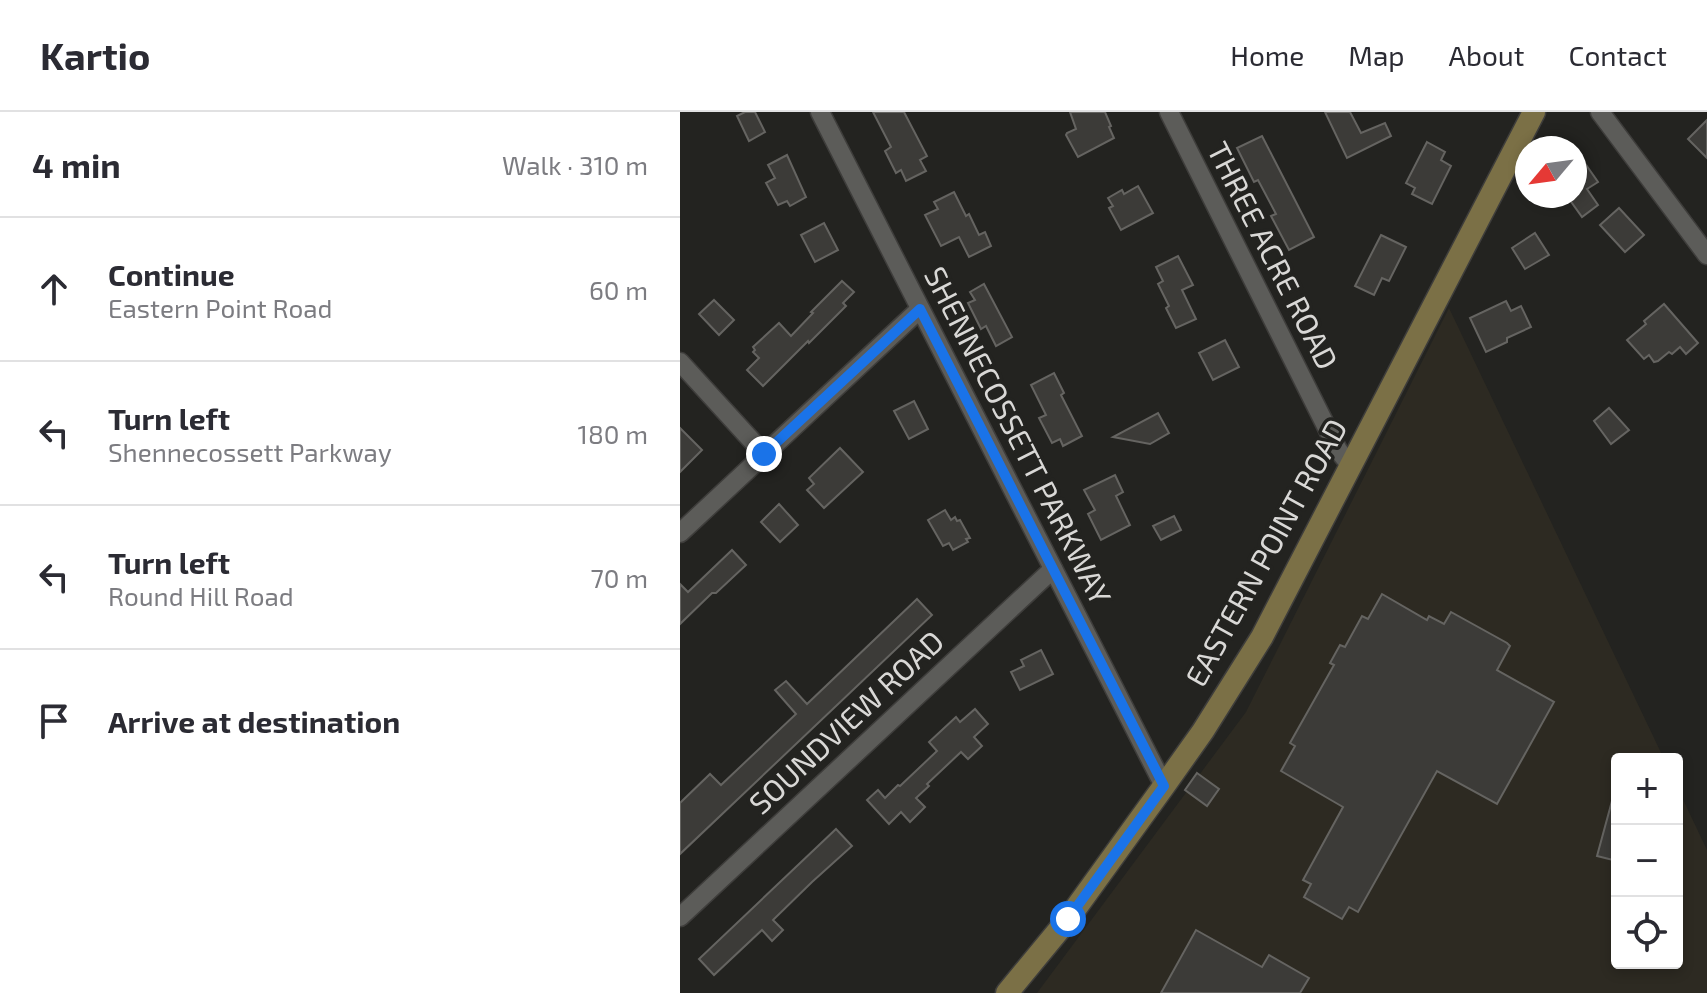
<!DOCTYPE html>
<html lang="en">
<head>
<meta charset="utf-8">
<style>
	:root { --surface:#fff; --page:#f2f2f3; --text:#2b2b33; --muted:#7c7c81; --line:#e1e1e2 }
	body { margin:0; font-family:"Exo 2",sans-serif; background:var(--page); color:var(--text) }
	.controls { position:absolute; right:24px; bottom:24px; display:grid; overflow:hidden; border-radius:8px; box-shadow:0 4px 12px #0003 }
	.controls button { width:72px; height:72px; display:grid; place-items:center; padding:0; border:0; border-bottom:2px solid var(--line); background:var(--surface); color:var(--text); font:40px sans-serif }
	.compass { position:absolute; left:835px; top:24px; width:72px; height:72px; border-radius:50%; background:var(--surface); box-shadow:0 4px 12px #0003; rotate:241deg }
	.stop { position:absolute; width:24px; height:24px; margin:-18px; border:6px solid #1a73e8; border-radius:50%; background:#fff }
	.stop.end { background:#1a73e8; border-color:#fff; box-shadow:0 2px 8px #0008 }
	.list { margin:0; padding:0; list-style:none }
	h2 { display:flex; justify-content:space-between; align-items:center; height:104px; margin:0; padding:0 32px; font-size:34px }
	h2 small { font-size:26px; font-weight:400; color:var(--muted) }
	.list li { display:grid; grid-template-columns:52px 1fr auto; gap:24px; align-items:center; box-sizing:border-box; height:144px; padding:0 32px; border-top:2px solid var(--line) }
	.list b { display:block; font-size:30px; white-space:nowrap }
	.list p { margin:0; font-size:26px; white-space:nowrap; color:var(--muted) }
	.list em { font-size:26px; font-style:normal; color:var(--muted) }
	.icon { flex:none; width:44px; height:44px; fill:none; stroke:currentColor; stroke-width:2; stroke-linecap:round; stroke-linejoin:round }
	.map { position:relative; flex:none; width:1027px; height:881px; overflow:hidden }
	header { display:flex; align-items:center; gap:48px; box-sizing:border-box; height:112px; padding:0 40px; background:var(--surface); border-bottom:2px solid var(--line) }
	header strong { font-size:38px }
	nav { display:flex; gap:44px; margin-inline-start:auto; font-size:28px }
	main { display:flex }
	aside { flex:1; background:var(--surface) }
	.map>svg:first-child { display:block }
</style>
</head>
<body>
<header>
<strong>Kartio</strong>
<nav><a>Home</a><a>Map</a><a>About</a><a>Contact</a></nav>
</header>
<main>
<aside>
<h2>4 min<small>Walk · 310 m</small></h2>
<ul class="list">
<li><svg class="icon" aria-label="ahead" viewBox="0 0 24 24"><path d="M12 20V5M6 11l6-6 6 6"/></svg><div><b>Continue</b><p>Eastern Point Road</p></div><em>60 m</em></li>
<li><svg class="icon" aria-label="left" viewBox="0 0 24 24"><path d="M17 20v-9H6M10 6l-5 5 5 5"/></svg><div><b>Turn left</b><p>Shennecossett Parkway</p></div><em>180 m</em></li>
<li><svg class="icon" aria-label="left" viewBox="0 0 24 24"><path d="M17 20v-9H6M10 6l-5 5 5 5"/></svg><div><b>Turn left</b><p>Round Hill Road</p></div><em>70 m</em></li>
<li><svg class="icon" aria-label="arrive" viewBox="0 0 24 24"><path d="M6 21V4h12l-3 4 3 4H6"/></svg><div><b>Arrive at destination</b></div></li>
</ul>
</aside>
<div class="map">
<svg width="1027" height="881" viewBox="0 0 1027 881">
	<rect width="100%" height="100%" fill="#232320"/>
	<!-- built -->
	<polygon fill="#2d2a22" points="769,196 984,647 937,647 937,851 997,851 997,675 1027,738 1027,881 357,881 566,600"/>
	<!-- building -->
	<g fill="#3c3b38" stroke="#656461" stroke-width="2">
		<polygon points="65,0 75,0 85,20 69,29 57,4"/>
		<polygon points="193,0 224,0 247,44 240,48 246,59 226,69 221,58 216,61 205,39 211,35"/>
		<polygon points="390,0 425,0 431,14 429,15 434,26 398,45 386,23 387,21 396,17"/>
		<polygon points="645,0 670,0 681,21 705,11 711,24 667,46"/>
		<polygon points="1027,8 1027,46 1008,27"/>
		<polygon points="582,24 634,125 609,138 591,104 596,102 578,68 574,70 557,36"/>
		<polygon points="747,30 765,40 761,48 771,54 752,92 732,82 735,76 726,71"/>
		<polygon points="895,37 918,70 907,77 918,93 902,105 887,84 895,84"/>
		<polygon points="107,43 126,85 110,94 107,89 98,93 86,71 95,66 88,53"/>
		<polygon points="458,74 473,101 441,118 429,96 433,94 428,86 442,78 444,82"/>
		<polygon points="274,80 286,104 289,102 299,123 305,120 311,134 289,145 279,125 261,134 245,103 258,97 254,90"/>
		<polygon points="939,96 964,123 945,140 920,113"/>
		<polygon points="144,111 158,138 135,150 121,123"/>
		<polygon points="855,121 869,143 845,157 832,136"/>
		<polygon points="701,123 726,135 709,169 702,166 694,183 675,174"/>
		<polygon points="498,144 513,173 502,178 516,207 496,216 486,196 489,194 478,172 483,169 476,155"/>
		<polygon points="162,169 174,180 163,191 166,194 129,231 128,229 83,274 67,258 79,246 73,240 75,238 73,235 99,211 111,224 133,201 131,200"/>
		<polygon points="304,172 332,225 316,234 306,214 301,217 288,191 295,188 290,180"/>
		<polygon points="34,188 54,208 39,223 19,202"/>
		<polygon points="826,189 831,199 841,194 851,215 827,226 827,230 806,240 790,206"/>
		<polygon points="984,192 1018,231 1006,242 1000,235 992,242 989,240 978,249 974,250 969,243 964,247 947,228 966,212 964,209"/>
		<polygon points="545,228 559,255 533,268 519,241"/>
		<polygon points="374,261 384,281 381,283 402,324 383,334 380,327 372,331 359,306 366,303 351,273"/>
		<polygon points="234,289 248,317 229,327 214,299"/>
		<polygon points="929,296 949,318 931,332 914,309"/>
		<polygon points="478,301 489,321 470,332 433,325"/>
		<polygon points="0,316 22,338 0,360"/>
		<polygon points="160,336 183,360 144,396 127,378 134,372 129,366"/>
		<polygon points="435,363 443,380 436,384 450,413 421,428 408,402 415,398 404,378"/>
		<polygon points="99,392 118,413 100,430 81,410"/>
		<polygon points="265,398 271,408 275,405 277,409 280,408 290,426 286,427 288,430 273,438 269,431 263,434 248,408"/>
		<polygon points="494,404 501,418 481,428 473,414"/>
		<polygon points="52,438 66,453 36,481 32,481 0,512 0,472 8,480"/>
		<polygon points="702,482 747,508 749,504 764,512 771,500 827,531 830,534 817,558 874,590 817,692 757,659 678,800 669,795 662,807 624,785 631,772 623,768 663,695 601,659 615,634 610,631 654,553 650,551 660,533 665,535 682,504 688,507"/>
		<polygon points="237,487 252,503 0,742 0,691 30,662 41,673 116,602 95,578 106,569 127,592"/>
		<polygon points="361,538 373,562 340,578 331,560 344,554 341,548"/>
		<polygon points="295,597 308,612 294,625 302,634 288,647 281,640 247,672 249,674 236,686 245,695 230,710 221,700 209,712 187,688 198,678 205,686 218,673 220,674 257,639 249,630 276,605 280,610"/>
		<polygon points="517,661 539,677 527,694 505,678"/>
		<polygon points="932,689 937,690 937,749 917,744"/>
		<polygon points="156,717 172,734 132,770 93,808 103,818 92,829 82,818 34,863 19,847"/>
		<polygon points="516,818 582,855 589,843 629,866 620,881 481,881"/>
	</g>
	<g fill="none" stroke-linecap="round" stroke-linejoin="round">
		<defs>
			<g id="minor">
				<polyline points="140,0 484,674"/>
				<polyline points="489,0 658,338 670,353"/>
				<polyline points="920,0 1027,143"/>
				<polyline points="0,250 84,342"/>
				<polyline points="0,421 240,197"/>
				<polyline points="0,805 373,457"/>
			</g>
			<polyline id="secondary" points="327,881 388,807 484,674 523,619 582,525 854,0"/>
		</defs>
		<!-- minor casing -->
		<use href="#minor" stroke="#3e3d3b" stroke-width="21"/>
		<!-- secondary casing -->
		<use href="#secondary" stroke="#3e3d3b" stroke-width="25"/>
		<!-- minor -->
		<use href="#minor" stroke="#5c5c59" stroke-width="18"/>
		<!-- secondary -->
		<use href="#secondary" stroke="#7b7046" stroke-width="22"/>
	</g>
	<g fill="none" stroke-linecap="round" stroke-linejoin="round">
		<!-- route -->
		<polyline stroke="#1a73e8" stroke-width="10" points="84,342 240,197 484,674 388,807"/>
	</g>
	<g text-anchor="middle" stroke-width="7" stroke-linejoin="round" paint-order="stroke">
		<!-- street labels -->
		<g font-size="30" fill="#d9d8d6" stroke="#232320">
			<text transform="translate(592 144) rotate(63)" y="10">THREE ACRE ROAD</text>
			<text transform="translate(337 324) rotate(63)" y="10">SHENNECOSSETT PARKWAY</text>
			<text transform="translate(587 441) rotate(-61)" y="10">EASTERN POINT ROAD</text>
			<text transform="translate(167 611) rotate(-43)" y="10">SOUNDVIEW ROAD</text>
		</g>
	</g>
</svg>
<div class="controls">
<button>+</button>
<button>−</button>
<button><svg class="icon" aria-label="locate" viewBox="0 0 24 24"><circle cx="12" cy="12" r="6"/><path d="M12 2v4M12 18v4M2 12h4M18 12h4"/></svg></button>
</div>
<svg class="compass" viewBox="-18 -18 36 36"><path d="M0-13l5 13h-10z" fill="#e53935"/><path d="M0 13l5-13h-10z" fill="#7c7c81"/></svg>
<div class="stop" style="left:388px;top:807px"></div>
<div class="stop end" style="left:84px;top:342px"></div>
</div>
</main>
</body>
</html>
